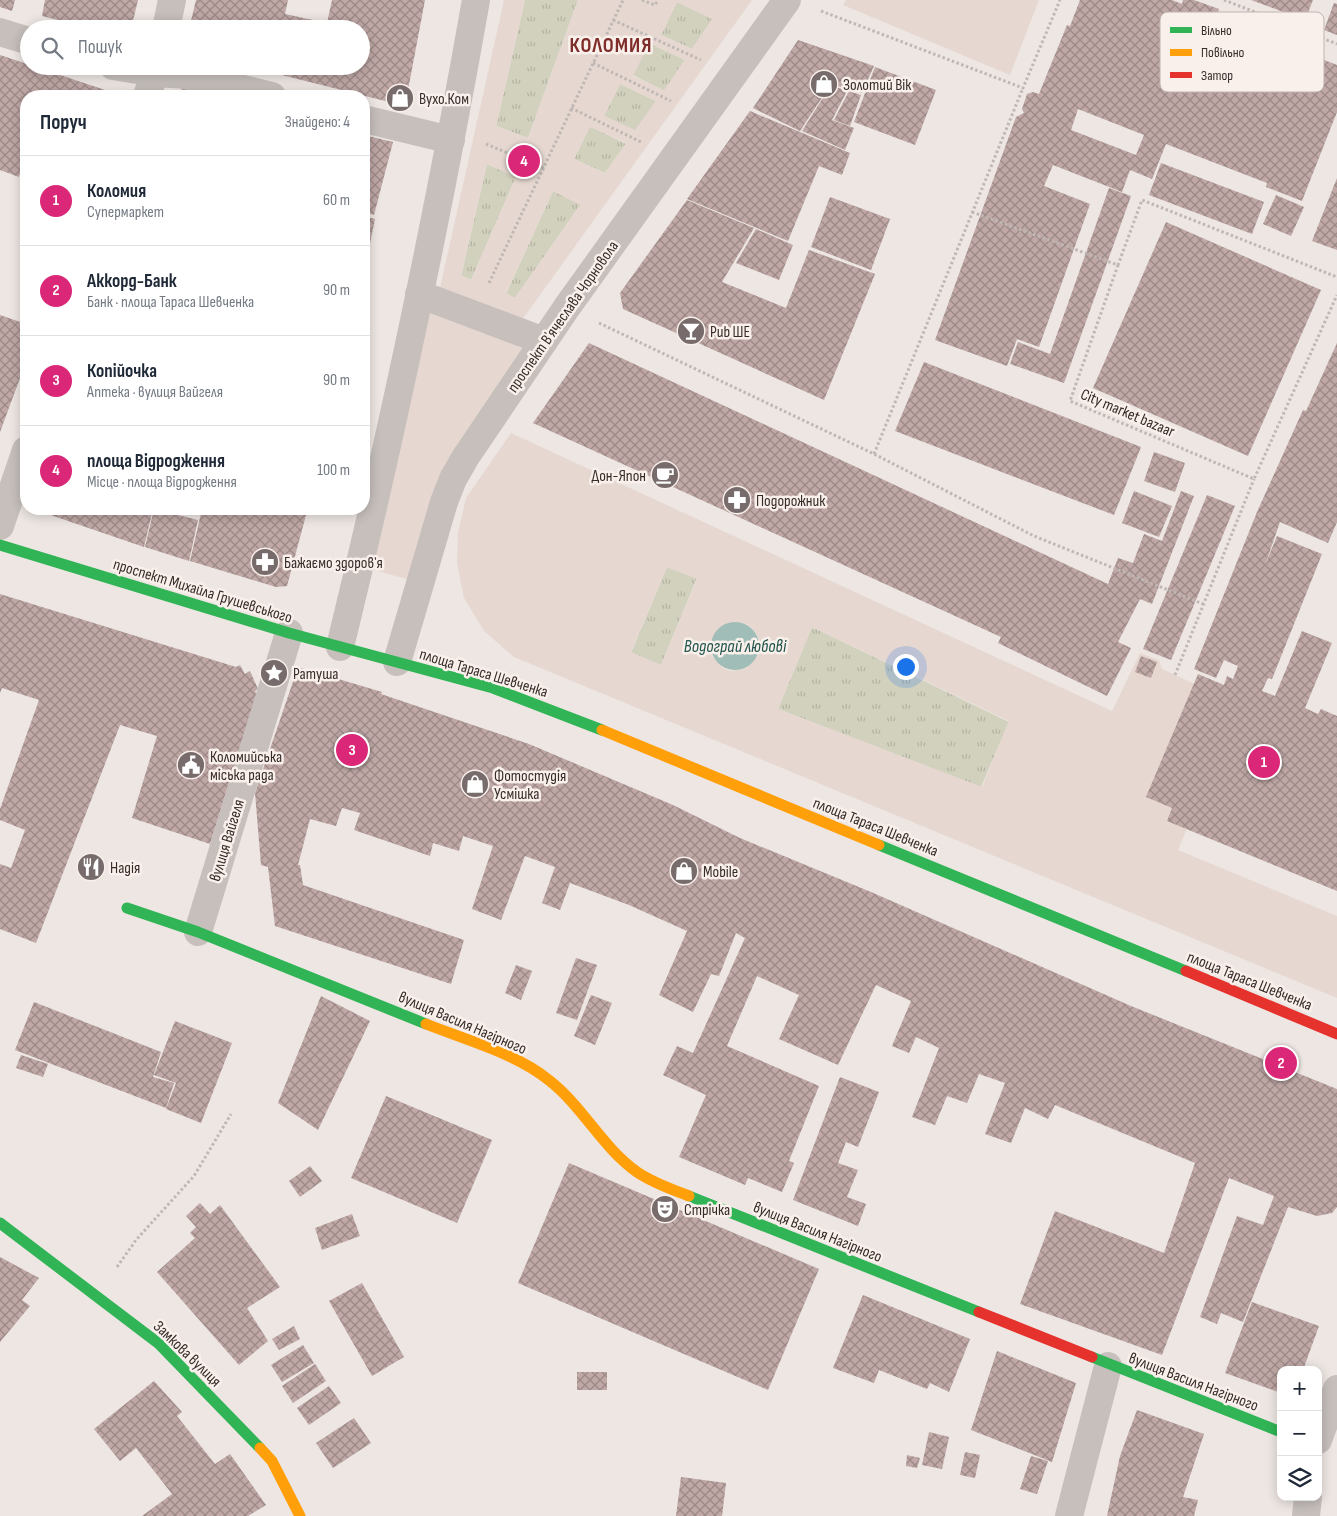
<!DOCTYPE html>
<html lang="uk">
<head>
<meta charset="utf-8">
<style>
	:root { --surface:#fff; --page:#f2f2f3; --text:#1f2937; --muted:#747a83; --line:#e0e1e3; --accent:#db2777 }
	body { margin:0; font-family:"Sofia Sans Condensed",sans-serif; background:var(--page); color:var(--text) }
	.controls { position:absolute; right:15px; bottom:15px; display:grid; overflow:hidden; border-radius:10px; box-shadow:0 2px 12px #0003 }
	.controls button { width:45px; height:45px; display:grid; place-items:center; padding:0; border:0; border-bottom:1px solid var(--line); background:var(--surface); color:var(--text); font:25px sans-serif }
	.you { position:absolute; left:905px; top:666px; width:18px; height:18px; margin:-12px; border:4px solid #fff; border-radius:50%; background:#1a73e8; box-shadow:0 0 0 8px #1a73e833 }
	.badge { display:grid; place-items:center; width:32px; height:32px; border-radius:50%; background:var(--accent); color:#fff; font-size:16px; font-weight:700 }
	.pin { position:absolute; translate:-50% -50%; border:2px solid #fff; box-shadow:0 1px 5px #0006 }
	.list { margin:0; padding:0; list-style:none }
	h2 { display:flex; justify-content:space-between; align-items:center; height:65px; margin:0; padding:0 20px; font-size:21px }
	h2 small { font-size:16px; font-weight:400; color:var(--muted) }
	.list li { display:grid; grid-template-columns:32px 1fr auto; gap:15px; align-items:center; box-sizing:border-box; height:90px; padding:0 20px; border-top:1px solid var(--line) }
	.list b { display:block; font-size:19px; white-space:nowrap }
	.list p { margin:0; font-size:16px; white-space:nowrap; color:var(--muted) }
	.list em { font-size:16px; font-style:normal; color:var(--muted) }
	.icon { flex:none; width:28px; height:28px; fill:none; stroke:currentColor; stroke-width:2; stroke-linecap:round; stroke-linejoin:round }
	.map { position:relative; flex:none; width:1337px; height:1516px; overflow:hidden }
	.search { position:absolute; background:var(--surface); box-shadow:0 2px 12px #0003; left:20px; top:20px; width:350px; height:55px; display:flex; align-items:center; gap:12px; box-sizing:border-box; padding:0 18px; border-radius:28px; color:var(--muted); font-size:19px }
	.panel { position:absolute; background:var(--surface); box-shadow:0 2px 12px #0003; left:20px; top:90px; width:350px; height:425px; border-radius:20px }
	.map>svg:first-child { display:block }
</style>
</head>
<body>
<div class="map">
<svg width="1337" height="1516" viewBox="0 0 1337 1516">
	<defs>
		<pattern id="grass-tufts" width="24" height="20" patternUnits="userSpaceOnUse" patternTransform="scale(1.25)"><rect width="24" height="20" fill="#d2d1be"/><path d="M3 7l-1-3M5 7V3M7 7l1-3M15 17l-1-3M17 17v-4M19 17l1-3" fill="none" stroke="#b5b4a3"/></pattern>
		<pattern id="building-cross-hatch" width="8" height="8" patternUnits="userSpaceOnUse" patternTransform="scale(1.25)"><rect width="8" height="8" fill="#bfa8a6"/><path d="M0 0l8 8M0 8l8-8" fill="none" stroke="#9c8987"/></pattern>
	</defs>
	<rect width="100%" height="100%" fill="#ede6e3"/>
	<!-- grass -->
	<g fill="url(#grass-tufts)">
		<polygon points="525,0 578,0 528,138 496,126"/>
		<polygon points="677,2 713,19 692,49 661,35"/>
		<polygon points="649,43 685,60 664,91 633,75"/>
		<polygon points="620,84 656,101 635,131 604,116"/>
		<polygon points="590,126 626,144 605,173 574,159"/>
		<polygon points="487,164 516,177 471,280 461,276"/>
		<polygon points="553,191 581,204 515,298 506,294"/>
		<polygon points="667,567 697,578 661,665 631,653"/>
		<polygon points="812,627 1009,722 981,787 778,709"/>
	</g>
	<!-- plaza -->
	<g fill="#e6d8d1" fill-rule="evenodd">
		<path d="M504,0H525L496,126L528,138L578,0H752L522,320L440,288ZM677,2L712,19L692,49L661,35ZM649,43L685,60L664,90L633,76ZM620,84L656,101L635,130L604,116ZM590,127L626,143L605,173L574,159ZM487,164L516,177L471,280L461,275ZM553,191L580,205L515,298L506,293Z"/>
		<polygon points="846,0 1039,0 1010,75 843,5"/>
		<polygon points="419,294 544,341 465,458 421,583 359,566"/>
		<path d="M511,433L1112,711L1140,653L1159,660L1162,669L1239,704L1178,850L1337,916V998L514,657L484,631L464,598L457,563L458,532L466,498ZM667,567L697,579L661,665L631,652ZM744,623L751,627L759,640L757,656L746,668L731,671L723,668L712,656L710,648ZM812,627L1009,721L982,787L778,709Z"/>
	</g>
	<!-- water -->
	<circle fill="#a1bdb7" cx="735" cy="646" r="24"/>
	<!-- building -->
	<g fill="url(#building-cross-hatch)" fill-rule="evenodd">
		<polygon points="0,0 15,0 12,11 0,7"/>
		<polygon points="45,0 138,0 131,29 94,29 42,16"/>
		<polygon points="196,0 288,0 285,14 327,23 332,0 425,0 405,106 250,67 361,66 361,29 189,29"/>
		<path d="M1080,0H1172L1182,4L1183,0H1194L1219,9L1216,18L1337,65V112L1302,201L1266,187L1267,183L1166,144L1152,179L1130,170L1122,192L1053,165L1044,186L1090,204L1039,347L1017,339L1007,366L935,340L1016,117L1024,113L1022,109L1027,94L1033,92L1039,94L1067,25L1070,26ZM1078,109L1144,135L1136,155L1071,130Z"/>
		<polygon points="1251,0 1313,0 1305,20"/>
		<polygon points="1334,3 1337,4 1337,35 1324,30"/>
		<polygon points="798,40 874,66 862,93 831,84 800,131 753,108"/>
		<polygon points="0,55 120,95 120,96 26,96 26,155 19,177 0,170"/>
		<polygon points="875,67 936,90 915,145 854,122"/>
		<polygon points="831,85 847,91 832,120 854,128 845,150 802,131"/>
		<polygon points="182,88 213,96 180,96"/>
		<polygon points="849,91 861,95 850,126 834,120"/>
		<polygon points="750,111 850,153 842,175 819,166 788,241 687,199"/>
		<polygon points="364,135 393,142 374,215 364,212"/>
		<polygon points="1161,163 1264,202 1252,234 1149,195"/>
		<polygon points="1337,178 1337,250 1312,241"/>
		<polygon points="1109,188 1131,196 1064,383 1010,364 1018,342 1050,354"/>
		<polygon points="1276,195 1304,207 1291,236 1263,224"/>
		<polygon points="830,197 890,219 871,270 811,247"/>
		<polygon points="687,200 754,228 722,282 786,308 809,250 875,274 824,400 623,309 620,293"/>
		<polygon points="364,216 375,219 365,268 364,268"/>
		<polygon points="1166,222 1321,290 1248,456 1093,388"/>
		<polygon points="756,229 793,245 779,280 736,263"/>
		<polygon points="0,315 26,324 26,362 0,432"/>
		<polygon points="589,343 1108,584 1118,558 1133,563 1144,534 1162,541 1181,491 1194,496 1152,604 1140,599 1118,642 1131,648 1107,696 998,643 1001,637 533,423"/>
		<polygon points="1337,343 1337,522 1328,543 1280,522 1265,565 1277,536 1322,554 1272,679 1268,678 1262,691 1275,696 1302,631 1332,643 1305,708 1318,714 1321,709 1337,716 1337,891 1167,821 1172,808 1146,797 1198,674 1224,685 1227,676 1233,679 1238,666 1224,660 1216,678 1194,669 1257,512 1303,410 1306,411"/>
		<polygon points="924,362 1141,447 1114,515 895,431"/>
		<polygon points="1154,452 1185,463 1175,492 1144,481"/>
		<polygon points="1134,491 1172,506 1159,537 1122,523"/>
		<polygon points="1207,495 1235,506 1171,660 1143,649"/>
		<polygon points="33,509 153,509 144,547"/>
		<polygon points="154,509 198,520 189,561 145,547"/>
		<polygon points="202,509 281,509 306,515 287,586 276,587 190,561"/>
		<polygon points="0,594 236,667 240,665 245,674 250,671 258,689 255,691 259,700 254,702 210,844 132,818 157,736 120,725 36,943 0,929 0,864 11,868 25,830 0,820 0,809 39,700 2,688 0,693"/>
		<polygon points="1141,656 1157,662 1151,678 1135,672"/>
		<polygon points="298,667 382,692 381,694 529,744 673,805 740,838 871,892 1131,1006 1337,1089 1337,1207 1332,1213 1317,1216 1288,1207 1243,1322 1221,1313 1217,1324 1200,1317 1237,1216 1263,1225 1274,1196 1229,1178 1162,1355 1020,1304 1055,1211 1164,1253 1195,1163 1055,1105 1048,1119 1025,1108 1011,1143 985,1134 1005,1083 979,1074 967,1103 947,1096 935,1125 912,1117 939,1048 916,1037 909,1053 892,1046 911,1001 876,985 838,1065 779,1039 799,995 757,976 727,1046 819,1086 789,1161 794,1163 782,1192 748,1178 745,1185 679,1157 706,1095 663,1075 677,1046 693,1053 745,938 736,933 719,976 711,974 693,1012 659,995 687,931 629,905 570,883 560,910 542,903 555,867 525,856 501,920 472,909 493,846 463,836 459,851 433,843 430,856 354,830 360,813 342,808 336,826 310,819 298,865 300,865 303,885 464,940 451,984 275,926 268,867 261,865 255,793"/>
		<polygon points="576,958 597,965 577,1020 556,1013"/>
		<polygon points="516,965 532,971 521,1000 505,993"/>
		<polygon points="591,995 612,1003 595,1045 574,1036"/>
		<polygon points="321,996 370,1021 318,1130 278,1103"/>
		<polygon points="34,1002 161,1052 153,1077 174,1083 166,1108 15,1050"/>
		<polygon points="175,1021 232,1043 201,1123 166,1109 176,1083 154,1075"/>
		<polygon points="21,1055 48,1064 43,1077 16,1068"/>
		<polygon points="840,1077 879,1092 858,1147 846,1142 838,1163 858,1170 847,1197 866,1204 858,1226 793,1200"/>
		<polygon points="386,1096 492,1140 457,1223 351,1178"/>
		<polygon points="569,1163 819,1269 768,1390 518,1283"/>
		<polygon points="310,1166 322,1181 300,1197 289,1181"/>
		<polygon points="200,1203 210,1214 220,1205 280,1287 247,1308 268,1341 239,1365 157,1272 195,1238 190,1233 196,1227 186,1216"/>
		<polygon points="352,1214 360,1236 322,1250 315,1228"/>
		<polygon points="0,1257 39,1278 22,1300 30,1306 0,1342"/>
		<polygon points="362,1283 404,1357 372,1376 329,1301"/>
		<polygon points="863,1295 970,1339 949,1392 930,1383 927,1389 879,1370 874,1383 833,1368"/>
		<polygon points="1252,1302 1319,1326 1303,1370 1281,1370 1281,1393 1225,1373"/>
		<polygon points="294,1326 300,1339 279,1350 272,1339"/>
		<polygon points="303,1345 314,1363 282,1382 271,1365"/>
		<polygon points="997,1351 1076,1383 1052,1462 971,1430"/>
		<polygon points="315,1364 326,1381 293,1403 282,1386"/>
		<rect x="577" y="1372" width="30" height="18"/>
		<polygon points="154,1381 182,1412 177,1416 215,1464 230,1454 266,1505 248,1516 142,1516 172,1494 136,1448 120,1461 94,1429"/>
		<polygon points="329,1386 341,1403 309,1425 297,1408"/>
		<polygon points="1137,1410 1204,1434 1183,1497 1198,1500 1194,1516 1107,1516 1120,1456"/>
		<polygon points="354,1418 371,1443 333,1468 316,1443"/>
		<polygon points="929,1432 949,1437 942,1469 922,1465"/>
		<polygon points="965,1452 980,1455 975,1478 960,1475"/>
		<polygon points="907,1455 920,1458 917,1468 906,1466"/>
		<polygon points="1031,1456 1048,1461 1037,1494 1020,1489"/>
		<polygon points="681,1477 726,1483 722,1516 676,1516"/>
	</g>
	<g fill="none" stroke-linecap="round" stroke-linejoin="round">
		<!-- path -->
		<g stroke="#bfb7b4" stroke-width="3" stroke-dasharray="2.5 2.5" stroke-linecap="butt">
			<polyline points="642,0 655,5 658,0"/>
			<polyline points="1224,0 1337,44"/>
			<polyline points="821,11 1023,88 1060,0"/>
			<polyline points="613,20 701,60"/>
			<polyline points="593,63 671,101"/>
			<polyline points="571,108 641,142"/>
			<polyline points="486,144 544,168"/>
			<polyline points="972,212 1118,265 1142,200 1337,277"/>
			<polyline points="1118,265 1070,401 1254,479 1337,295"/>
			<polyline points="489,283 623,0"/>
			<polyline points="599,323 874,454 1034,536 1203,604"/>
			<polyline points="874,454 1023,88"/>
			<polyline points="1175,675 1254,479"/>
			<polyline points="117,1267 136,1240 194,1176 231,1114"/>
		</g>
		<!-- street -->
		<g stroke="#c6bfbc" stroke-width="28">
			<polyline points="166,29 172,0"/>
			<polyline points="0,32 29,41"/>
			<polyline points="113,66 155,73 187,75 272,96"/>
			<polyline points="147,96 157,66"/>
			<polyline points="364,119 451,140"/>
			<polyline points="419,294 544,341"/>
			<polyline points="0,526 26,450"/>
			<path d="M340,647C392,433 438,217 476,0"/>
			<polyline points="397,662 444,502 453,479 465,458 567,307 787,0"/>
			<polyline points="198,932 289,633"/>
			<polyline points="1318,1440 1337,1389"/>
			<polyline points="1069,1516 1108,1366"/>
			<polyline points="1306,1516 1308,1497"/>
		</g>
		<!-- fast -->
		<g stroke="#30b455" stroke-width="11">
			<polyline points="0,545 289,633 493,688 602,730"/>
			<polyline points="879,845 1186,971"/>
			<polyline points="127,908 198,932 426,1024"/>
			<polyline points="689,1196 979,1312"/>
			<polyline points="0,1223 158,1343 260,1448"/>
			<polyline points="1092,1357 1281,1432"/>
		</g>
		<!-- slow -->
		<g stroke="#ff9f0a" stroke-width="11">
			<polyline points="602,730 879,845"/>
			<path d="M426,1024C466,1040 516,1053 550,1081C583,1107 602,1147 637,1172C653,1183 671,1189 689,1196"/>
			<polyline points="260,1448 272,1461 300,1516"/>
		</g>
		<!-- jam -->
		<g stroke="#e5322d" stroke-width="11">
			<polyline points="1186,971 1337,1034"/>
			<polyline points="979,1312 1092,1357"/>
		</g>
	</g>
	<!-- icons -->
	<defs>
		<symbol id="shop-disc" viewBox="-11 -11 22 22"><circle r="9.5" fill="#776c6b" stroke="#f9f0eb"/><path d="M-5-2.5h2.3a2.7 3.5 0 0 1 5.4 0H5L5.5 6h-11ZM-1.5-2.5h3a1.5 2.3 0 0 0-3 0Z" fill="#fff"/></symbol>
		<symbol id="bar-disc" viewBox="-11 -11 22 22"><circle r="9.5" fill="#776c6b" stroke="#f9f0eb"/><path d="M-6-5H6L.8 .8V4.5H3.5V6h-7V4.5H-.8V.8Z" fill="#fff"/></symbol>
		<symbol id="cafe-disc" viewBox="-11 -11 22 22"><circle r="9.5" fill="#776c6b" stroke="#f9f0eb"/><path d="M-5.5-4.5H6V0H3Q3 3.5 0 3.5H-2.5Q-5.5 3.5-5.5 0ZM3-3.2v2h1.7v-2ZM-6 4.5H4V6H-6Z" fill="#fff"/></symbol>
		<symbol id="pharmacy-disc" viewBox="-11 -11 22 22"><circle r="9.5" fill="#776c6b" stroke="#f9f0eb"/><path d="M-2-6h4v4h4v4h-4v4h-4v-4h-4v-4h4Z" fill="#fff"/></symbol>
		<symbol id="sight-disc" viewBox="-11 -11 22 22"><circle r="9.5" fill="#776c6b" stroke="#f9f0eb"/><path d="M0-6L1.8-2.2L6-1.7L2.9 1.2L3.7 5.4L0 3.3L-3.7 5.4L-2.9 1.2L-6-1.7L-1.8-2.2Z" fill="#fff"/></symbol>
		<symbol id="civic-disc" viewBox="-11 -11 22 22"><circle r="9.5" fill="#776c6b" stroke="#f9f0eb"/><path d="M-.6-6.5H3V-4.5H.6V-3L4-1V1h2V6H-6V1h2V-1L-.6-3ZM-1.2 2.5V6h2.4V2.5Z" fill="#fff"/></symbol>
		<symbol id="restaurant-disc" viewBox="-11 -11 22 22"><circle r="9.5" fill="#776c6b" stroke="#f9f0eb"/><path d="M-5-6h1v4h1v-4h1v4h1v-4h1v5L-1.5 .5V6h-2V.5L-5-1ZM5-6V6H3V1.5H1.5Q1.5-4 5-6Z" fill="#fff"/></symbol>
		<symbol id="theatre-disc" viewBox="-11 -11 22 22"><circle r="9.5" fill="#776c6b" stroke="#f9f0eb"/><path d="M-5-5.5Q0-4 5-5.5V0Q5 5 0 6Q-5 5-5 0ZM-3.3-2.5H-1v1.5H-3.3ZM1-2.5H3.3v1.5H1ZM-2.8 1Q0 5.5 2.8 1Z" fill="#fff"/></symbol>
	</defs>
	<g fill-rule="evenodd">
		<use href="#shop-disc" x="808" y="68" width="32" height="32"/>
		<use href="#shop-disc" x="384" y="82" width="32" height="32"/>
		<use href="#bar-disc" x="675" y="315" width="32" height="32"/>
		<use href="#cafe-disc" x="649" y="459" width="32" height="32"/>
		<use href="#pharmacy-disc" x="721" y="484" width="32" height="32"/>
		<use href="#pharmacy-disc" x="249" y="546" width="32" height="32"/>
		<use href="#sight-disc" x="258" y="657" width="32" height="32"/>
		<use href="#civic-disc" x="175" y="749" width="32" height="32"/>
		<use href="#shop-disc" x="459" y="768" width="32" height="32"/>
		<use href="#restaurant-disc" x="75" y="851" width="32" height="32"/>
		<use href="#shop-disc" x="668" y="855" width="32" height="32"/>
		<use href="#theatre-disc" x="649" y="1193" width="32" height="32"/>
	</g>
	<g text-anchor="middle" stroke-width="5" stroke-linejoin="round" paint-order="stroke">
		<!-- poi labels -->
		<g font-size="16" fill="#372b2a" stroke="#f9f0eb" text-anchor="start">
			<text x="843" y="90">Золотий Вік</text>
			<text x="419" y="104">Вухо.Ком</text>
			<text x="710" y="337">Pub ШЕ</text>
			<text x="646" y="481" text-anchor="end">Дон-Япон</text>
			<text x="756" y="506">Подорожник</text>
			<text x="284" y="568">Бажаємо здоровʼя</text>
			<text x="293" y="679">Ратуша</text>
			<text x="210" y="762">Коломийська<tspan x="210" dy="18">міська рада</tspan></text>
			<text x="494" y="781">Фотостудія<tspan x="494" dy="18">Усмішка</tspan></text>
			<text x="110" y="873">Надія</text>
			<text x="703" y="877">Mobile</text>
			<text x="684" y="1215">Стрічка</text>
		</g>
		<!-- street labels -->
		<g font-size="16" fill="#372b2a" stroke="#f9f0eb">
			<text transform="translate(562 316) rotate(-55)" y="6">проспект Вʼячеслава Чорновола</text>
			<text transform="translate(1128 412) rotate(23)" y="6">City market bazaar</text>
			<text transform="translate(203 590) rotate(17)" y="6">проспект Михайла Грушевського</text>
			<text transform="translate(484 672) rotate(17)" y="6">площа Тараса Шевченка</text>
			<text transform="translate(876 826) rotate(22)" y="6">площа Тараса Шевченка</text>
			<text transform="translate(226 840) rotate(-73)" y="6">вулиця Вайгеля</text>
			<text transform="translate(1250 980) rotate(22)" y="6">площа Тараса Шевченка</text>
			<text transform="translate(463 1022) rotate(23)" y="6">вулиця Василя Нагірного</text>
			<text transform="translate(818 1231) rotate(22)" y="6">вулиця Василя Нагірного</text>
			<text transform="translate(188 1353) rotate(44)" y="6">Замкова вулиця</text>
			<text transform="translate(1194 1381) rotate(21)" y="6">вулиця Василя Нагірного</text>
		</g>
		<!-- water labels -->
		<g font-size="18" font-style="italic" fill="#23554e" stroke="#f9f0eb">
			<text x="735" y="652">Водограй любові</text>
		</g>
		<!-- district labels -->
		<g font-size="21" font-weight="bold" letter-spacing="1" fill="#7f2d2a" stroke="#f9f0eb">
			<text x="611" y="52">КОЛОМИЯ</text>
		</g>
	</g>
	<!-- legend -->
	<rect x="1160" y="12" width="164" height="80" rx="8" fill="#f9f0eb" stroke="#bfb5b1" stroke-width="1"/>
	<rect x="1170" y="27" width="22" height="6" fill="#30b455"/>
	<rect x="1170" y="49" width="22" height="7" fill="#ff9f0a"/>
	<rect x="1170" y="72" width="22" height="6" fill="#e5322d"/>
	<g font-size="14" fill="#372b2a">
		<text x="1201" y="35">Вільно</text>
		<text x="1201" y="57">Повільно</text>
		<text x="1201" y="80">Затор</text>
	</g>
</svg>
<div class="controls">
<button>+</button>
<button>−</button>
<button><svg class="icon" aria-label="layers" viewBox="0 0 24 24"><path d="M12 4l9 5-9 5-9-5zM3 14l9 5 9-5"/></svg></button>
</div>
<div class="you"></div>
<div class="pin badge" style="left:1264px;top:762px">1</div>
<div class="pin badge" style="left:1281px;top:1063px">2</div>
<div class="pin badge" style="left:352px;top:750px">3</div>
<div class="pin badge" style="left:524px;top:161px">4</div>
<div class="search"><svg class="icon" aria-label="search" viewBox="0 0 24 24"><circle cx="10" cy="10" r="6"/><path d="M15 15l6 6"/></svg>Пошук</div>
<section class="panel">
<h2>Поруч<small>Знайдено: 4</small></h2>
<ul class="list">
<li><span class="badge">1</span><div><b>Коломия</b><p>Супермаркет</p></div><em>60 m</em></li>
<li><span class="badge">2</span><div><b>Аккорд-Банк</b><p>Банк · площа Тараса Шевченка</p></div><em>90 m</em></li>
<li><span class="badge">3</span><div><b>Копійочка</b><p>Аптека · вулиця Вайгеля</p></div><em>90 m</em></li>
<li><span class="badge">4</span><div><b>площа Відродження</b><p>Місце · площа Відродження</p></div><em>100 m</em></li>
</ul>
</section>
</div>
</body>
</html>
